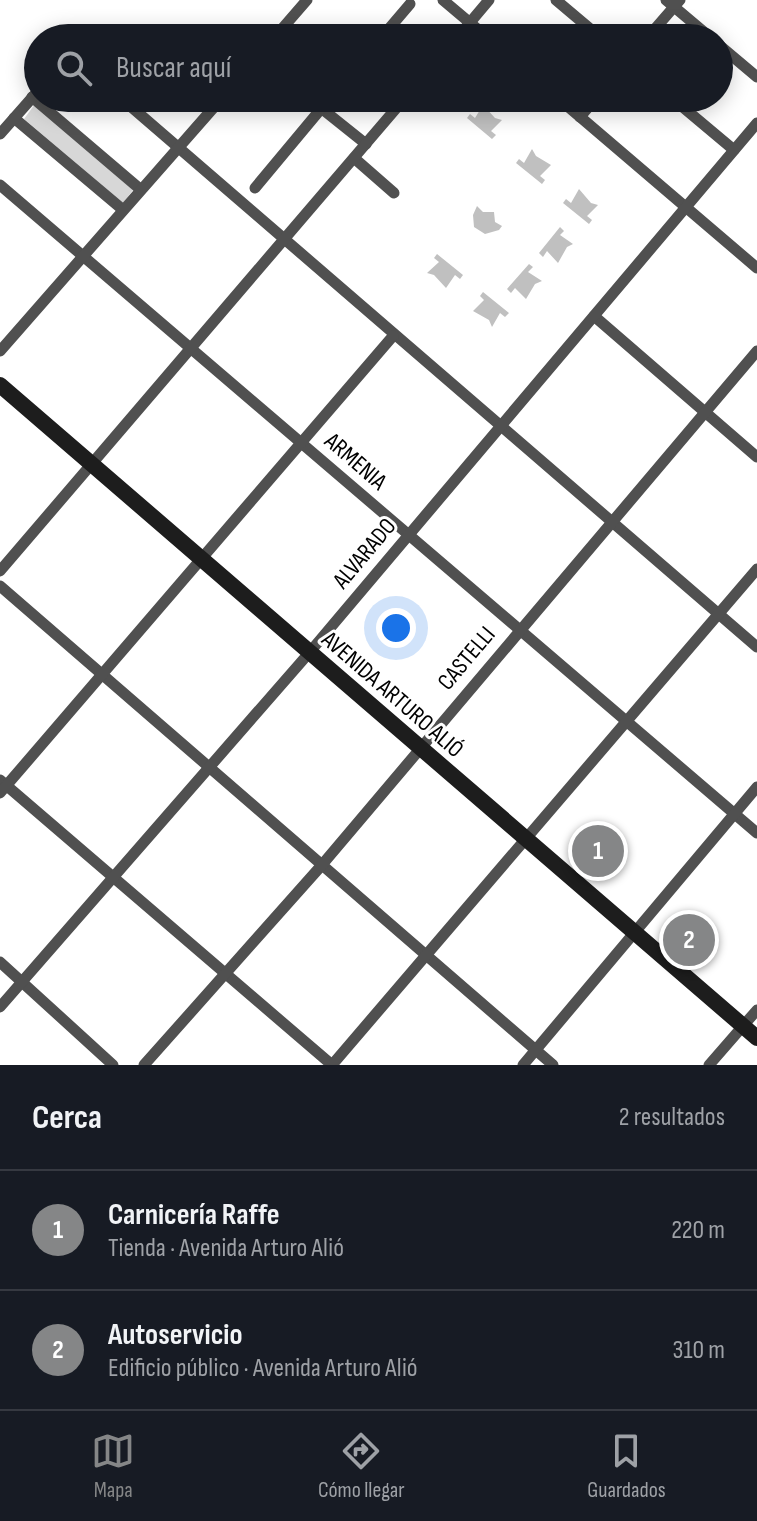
<!DOCTYPE html>
<html lang="es">
<head>
<meta charset="utf-8">
<style>
	:root { --surface:#171b24; --page:#242831; --text:#f1f3f6; --muted:#9ea1a6; --line:#363941; --accent:#858687 }
	body { margin:0; font-family:"Sofia Sans Condensed",sans-serif; background:var(--page); color:var(--text) }
	.you { position:absolute; left:396px; top:628px; width:28px; height:28px; margin:-20px; border:6px solid #fff; border-radius:50%; background:#1a73e8; box-shadow:0 0 0 12px #1a73e833 }
	.badge { display:grid; place-items:center; width:52px; height:52px; border-radius:50%; background:var(--accent); color:#fff; font-size:26px; font-weight:700 }
	.pin { position:absolute; translate:-50% -50%; border:4px solid #fff; box-shadow:0 2px 8px #0006 }
	.list { margin:0; padding:0; list-style:none }
	h2 { display:flex; justify-content:space-between; align-items:center; height:104px; margin:0; padding:0 32px; font-size:34px }
	h2 small { font-size:26px; font-weight:400; color:var(--muted) }
	.list li { display:grid; grid-template-columns:52px 1fr auto; gap:24px; align-items:center; box-sizing:border-box; height:120px; padding:0 32px; border-top:2px solid var(--line) }
	.list b { display:block; font-size:30px; white-space:nowrap }
	.list p { margin:0; font-size:26px; white-space:nowrap; color:var(--muted) }
	.list em { font-size:26px; font-style:normal; color:var(--muted) }
	.icon { flex:none; width:44px; height:44px; fill:none; stroke:currentColor; stroke-width:2; stroke-linecap:round; stroke-linejoin:round }
	.map { position:relative; flex:none; width:757px; height:1065px; overflow:hidden }
	.search { position:absolute; background:var(--surface); box-shadow:0 4px 20px #0003; left:24px; right:24px; top:24px; height:88px; display:flex; align-items:center; gap:20px; box-sizing:border-box; padding:0 28px; border-radius:44px; color:var(--muted); font-size:30px }
	.sheet { height:344px; background:var(--surface) }
	nav { display:flex; justify-content:space-around; align-items:center; box-sizing:border-box; height:112px; border-top:2px solid var(--line); background:var(--surface); font-size:22px; color:var(--muted) }
	nav a { display:grid; justify-items:center; gap:4px }
	nav .on { color:var(--accent) }
	.map>svg:first-child { display:block }
</style>
</head>
<body>
<div class="map">
<svg width="757" height="1065" viewBox="0 0 757 1065">
	<rect width="100%" height="100%" fill="#fff"/>
	<!-- green -->
	<polygon fill="#d7d7d7" points="35,104 133,190 123,203 24,119"/>
	<!-- building -->
	<g fill="#c0c0c0">
		<polygon points="483,105 495,118 502,120 491,131 496,135 492,139 467,118 470,114 475,118"/>
		<polygon points="532,149 536,156 551,165 540,176 545,180 542,184 516,163 519,159 524,163"/>
		<polygon points="579,189 591,203 598,205 587,216 592,220 589,224 563,203 566,199 571,203"/>
		<polygon points="477,206 483,212 494,212 495,222 502,226 499,230 485,234 474,227 473,215"/>
		<polygon points="560,227 564,231 560,235 573,244 567,247 558,263 547,251 543,257 539,253"/>
		<polygon points="437,254 463,275 460,279 455,275 446,288 434,275 427,273 439,262 434,258"/>
		<polygon points="529,264 533,267 528,272 542,281 535,284 526,299 515,288 511,293 507,289"/>
		<polygon points="483,292 509,313 505,317 500,313 492,327 489,320 473,311 484,300 480,296"/>
	</g>
	<g fill="none" stroke-linecap="round" stroke-linejoin="round">
		<!-- street -->
		<g stroke="#505050" stroke-width="11">
			<polyline points="443,0 488,38"/>
			<polyline points="556,0 601,38"/>
			<polyline points="666,0 711,38"/>
			<polyline points="274,38 307,0"/>
			<polyline points="381,38 410,4"/>
			<polyline points="457,38 489,0"/>
			<polyline points="647,38 680,0"/>
			<polyline points="719,45 757,77"/>
			<polyline points="32,97 140,189"/>
			<polyline points="121,98 757,647"/>
			<polyline points="558,98 757,268"/>
			<polyline points="672,98 734,150"/>
			<polyline points="321,108 366,144"/>
			<polyline points="580,117 596,98"/>
			<polyline points="14,118 122,209"/>
			<polyline points="0,134 38,91"/>
			<polyline points="354,158 394,193"/>
			<polyline points="0,185 757,833"/>
			<polyline points="255,188 330,98"/>
			<polyline points="594,316 757,457"/>
			<polyline points="0,351 222,98"/>
			<polyline points="0,571 405,98"/>
			<polyline points="0,586 553,1065"/>
			<polyline points="0,780 332,1065"/>
			<polyline points="0,793 393,336"/>
			<polyline points="0,962 113,1065"/>
			<polyline points="0,1007 309,653 757,123"/>
			<polyline points="144,1065 321,866 757,351"/>
			<polyline points="332,1065 757,569"/>
			<polyline points="523,1065 757,787"/>
			<polyline points="709,1065 757,1010"/>
		</g>
		<!-- secondary -->
		<polyline stroke="#1d1d1d" stroke-width="16" points="0,385 757,1038"/>
	</g>
	<g text-anchor="middle" stroke-width="6" stroke-linejoin="round" paint-order="stroke">
		<!-- street labels -->
		<g font-size="24" fill="#000" stroke="#fff">
			<text transform="translate(356 461) rotate(41)" y="8">ARMENIA</text>
			<text transform="translate(364 553) rotate(-50)" y="8">ALVARADO</text>
			<text transform="translate(466 658) rotate(-50)" y="8">CASTELLI</text>
			<text transform="translate(393 694) rotate(41)" y="8">AVENIDA ARTURO ALIÓ</text>
		</g>
	</g>
</svg>
<div class="you"></div>
<div class="pin badge" style="left:598px;top:851px">1</div>
<div class="pin badge" style="left:689px;top:940px">2</div>
<div class="search"><svg class="icon" aria-label="search" viewBox="0 0 24 24"><circle cx="10" cy="10" r="6"/><path d="M15 15l6 6"/></svg>Buscar aquí</div>
</div>
<section class="sheet">
<h2>Cerca<small>2 resultados</small></h2>
<ul class="list">
<li><span class="badge">1</span><div><b>Carnicería Raffe</b><p>Tienda · Avenida Arturo Alió</p></div><em>220 m</em></li>
<li><span class="badge">2</span><div><b>Autoservicio</b><p>Edificio público · Avenida Arturo Alió</p></div><em>310 m</em></li>
</ul>
</section>
<nav>
<a class="on"><svg class="icon" aria-label="map" viewBox="0 0 24 24"><path d="M3 6l6-2 6 2 6-2v14l-6 2-6-2-6 2zM9 4v14M15 6v14"/></svg>Mapa</a>
<a><svg class="icon" aria-label="directions" viewBox="0 0 24 24"><path d="M12 3l9 9-9 9-9-9zM9 14v-3h6M13 9l2 2-2 2"/></svg>Cómo llegar</a>
<a><svg class="icon" aria-label="saved" viewBox="0 0 24 24"><path d="M7 4h10v16l-5-4-5 4z"/></svg>Guardados</a>
</nav>
</body>
</html>
